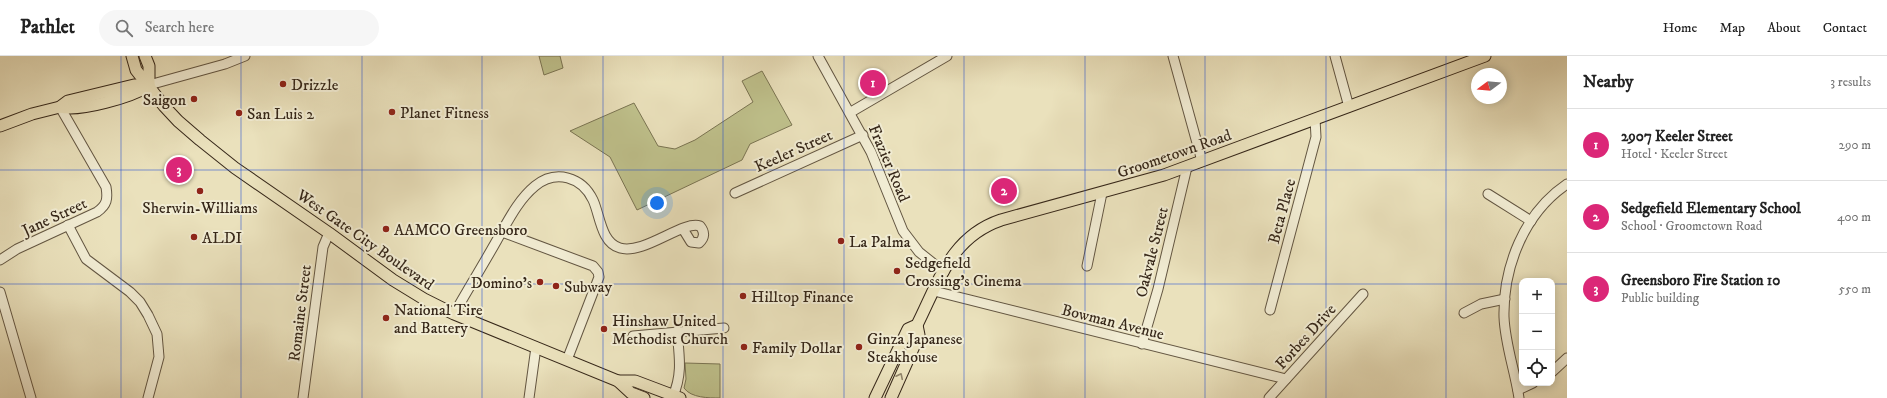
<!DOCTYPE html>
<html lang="en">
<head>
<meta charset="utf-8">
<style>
	:root { --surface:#fff; --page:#f6f6f6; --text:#222; --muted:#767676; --line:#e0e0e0; --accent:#db2777 }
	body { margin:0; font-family:"IM FELL DW Pica",serif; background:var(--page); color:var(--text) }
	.controls { position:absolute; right:12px; bottom:12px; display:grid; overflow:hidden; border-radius:8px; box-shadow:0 2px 10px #0003 }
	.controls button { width:36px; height:36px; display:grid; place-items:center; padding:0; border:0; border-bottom:1px solid var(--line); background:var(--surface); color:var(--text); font:20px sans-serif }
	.compass { position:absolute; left:1471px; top:12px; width:36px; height:36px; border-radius:50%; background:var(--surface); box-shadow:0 2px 10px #0003; rotate:254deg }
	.you { position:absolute; left:657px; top:147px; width:14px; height:14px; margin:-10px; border:3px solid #fff; border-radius:50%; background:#1a73e8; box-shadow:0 0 0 6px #1a73e833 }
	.badge { display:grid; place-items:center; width:26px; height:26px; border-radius:50%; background:var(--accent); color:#fff; font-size:13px; font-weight:700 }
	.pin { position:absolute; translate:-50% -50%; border:2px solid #fff; box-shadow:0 1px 4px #0006 }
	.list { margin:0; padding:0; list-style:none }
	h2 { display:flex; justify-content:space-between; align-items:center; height:52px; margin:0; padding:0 16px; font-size:17px }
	h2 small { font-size:13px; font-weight:400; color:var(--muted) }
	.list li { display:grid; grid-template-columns:26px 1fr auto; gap:12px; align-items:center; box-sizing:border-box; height:72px; padding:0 16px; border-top:1px solid var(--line) }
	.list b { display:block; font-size:15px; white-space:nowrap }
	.list p { margin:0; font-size:13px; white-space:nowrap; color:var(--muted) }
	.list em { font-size:13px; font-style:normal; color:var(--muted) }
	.icon { flex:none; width:22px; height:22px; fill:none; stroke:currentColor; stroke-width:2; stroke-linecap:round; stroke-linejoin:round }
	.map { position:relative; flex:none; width:1567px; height:342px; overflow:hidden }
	header { display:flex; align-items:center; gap:24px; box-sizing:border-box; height:56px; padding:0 20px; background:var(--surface); border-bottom:1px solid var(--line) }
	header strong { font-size:19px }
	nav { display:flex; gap:22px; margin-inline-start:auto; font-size:14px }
	.search { width:280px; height:36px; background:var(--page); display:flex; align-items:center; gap:10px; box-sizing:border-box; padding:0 14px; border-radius:22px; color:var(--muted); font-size:15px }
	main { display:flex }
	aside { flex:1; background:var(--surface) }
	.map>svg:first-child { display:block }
</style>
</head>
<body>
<header>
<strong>Pathlet</strong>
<div class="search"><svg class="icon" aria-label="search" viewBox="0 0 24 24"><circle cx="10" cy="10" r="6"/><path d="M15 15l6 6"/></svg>Search here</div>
<nav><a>Home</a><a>Map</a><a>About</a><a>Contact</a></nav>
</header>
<main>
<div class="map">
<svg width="1567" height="342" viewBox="0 0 1567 342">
	<rect width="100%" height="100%" fill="#eae1bc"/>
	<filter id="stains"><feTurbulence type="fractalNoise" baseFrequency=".005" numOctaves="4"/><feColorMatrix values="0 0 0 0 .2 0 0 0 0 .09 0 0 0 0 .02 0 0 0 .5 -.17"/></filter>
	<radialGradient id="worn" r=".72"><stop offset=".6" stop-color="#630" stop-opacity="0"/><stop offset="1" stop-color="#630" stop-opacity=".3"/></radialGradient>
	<!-- green -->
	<g fill="#bfc18c" stroke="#7a7452">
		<polygon points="539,0 560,0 563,12 544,19"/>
		<polygon points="762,15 792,69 750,88 742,104 637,154 610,101 570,75 634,47 658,90 675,93 695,84 753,46 742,25"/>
		<path d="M685,307L720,308V342C709,342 691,342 684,332L686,323Z"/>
	</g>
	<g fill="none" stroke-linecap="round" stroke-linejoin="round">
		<defs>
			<g id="minor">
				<polyline points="818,0 871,96 903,175 919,196 944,216"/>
				<polyline points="1173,0 1202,105"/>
				<polyline points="1335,0 1349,51"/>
				<polyline points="149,29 225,8 245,0"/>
				<polyline points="851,56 947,0"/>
				<polyline points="735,137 863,79"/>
				<polyline points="1488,138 1531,165"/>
				<polyline points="68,169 86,203 130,236 140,246 148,259 157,278 159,301 148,342"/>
				<polyline points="502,176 593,210 598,216 599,221 567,304"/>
				<path d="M0,204L17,193L97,156C107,149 108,143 106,131L60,51"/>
				<polyline points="1087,210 1102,137"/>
				<polyline points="934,235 1286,323"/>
				<polyline points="0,236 31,342"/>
				<polyline points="1270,254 1316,81 1315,63"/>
				<polyline points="1464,257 1481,248 1505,243"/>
				<path d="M454,258C468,233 483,209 497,184C508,165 518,144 535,130C556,113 582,121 593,144C600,159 601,187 620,192C644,199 683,164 700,170C705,176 705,182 699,187L691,186L683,173"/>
				<polyline points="633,280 724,272"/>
				<polyline points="1142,288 1158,233 1187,111"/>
				<polyline points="1552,316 1567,302"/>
				<polyline points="1518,334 1533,327"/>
				<path d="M673,340C683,317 679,299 677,275"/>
				<polyline points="303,342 323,191 329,177"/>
				<polyline points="529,342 536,291"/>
				<polyline points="1269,342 1363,238"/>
				<path d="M1519,342C1515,315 1505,288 1504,261C1503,211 1524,157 1567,128"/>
			</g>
			<g id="major">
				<polyline points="132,0 136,14 164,50 178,65 200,84 235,112 329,177 393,224 424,243 454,258 618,325 631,337 644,342"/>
				<polyline points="145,0 149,10 149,29"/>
				<path d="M60,51C80,56 131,41 149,30"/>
				<polyline points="0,70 32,58 60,51 68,45 134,29 149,29"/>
				<polyline points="618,325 635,325 680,342"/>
				<path d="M875,342L908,273L917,269C939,225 951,181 1001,164L1164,119L1485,0"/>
				<polyline points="891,342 919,279 917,269"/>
			</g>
		</defs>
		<!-- minor casing -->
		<use href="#minor" stroke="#635642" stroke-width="11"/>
		<!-- major casing -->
		<use href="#major" stroke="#362719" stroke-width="13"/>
		<!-- minor -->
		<use href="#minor" stroke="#f1ecd3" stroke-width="9"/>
		<!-- major -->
		<use href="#major" stroke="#eae1bc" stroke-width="11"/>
	</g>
	<!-- one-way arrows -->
	<defs><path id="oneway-chevron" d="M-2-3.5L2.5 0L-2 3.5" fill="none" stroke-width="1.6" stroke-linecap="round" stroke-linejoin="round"/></defs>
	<use stroke="#90846a" href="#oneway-chevron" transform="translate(900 320) rotate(-64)"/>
	<!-- grid -->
	<path fill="none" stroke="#1d4ed8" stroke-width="1" stroke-opacity="0.55" d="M121,0V342M241,0V342M362,0V342M482,0V342M603,0V342M723,0V342M844,0V342M964,0V342M1085,0V342M1205,0V342M1326,0V342M1446,0V342M0,114H1567M0,228H1522M1552,228H1567"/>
	<!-- markers -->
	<g fill="#8f2418" stroke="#f1ecd3" stroke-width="1.5">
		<circle cx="283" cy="28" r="4"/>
		<circle cx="194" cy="43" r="4"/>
		<circle cx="392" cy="56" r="4"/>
		<circle cx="239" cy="57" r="4"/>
		<circle cx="200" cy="135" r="4"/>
		<circle cx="386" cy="173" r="4"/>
		<circle cx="194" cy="181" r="4"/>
		<circle cx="841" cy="185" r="4"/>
		<circle cx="897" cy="215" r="4"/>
		<circle cx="540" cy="226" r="4"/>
		<circle cx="556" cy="230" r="4"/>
		<circle cx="743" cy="240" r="4"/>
		<circle cx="386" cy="262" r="4"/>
		<circle cx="604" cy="273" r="4"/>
		<circle cx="744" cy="291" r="4"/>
		<circle cx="859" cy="291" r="4"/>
	</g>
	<g text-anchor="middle" stroke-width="4" stroke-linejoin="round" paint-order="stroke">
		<!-- poi labels -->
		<g font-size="16" fill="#362719" stroke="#f1ecd3" text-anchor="start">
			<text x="291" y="34">Drizzle</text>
			<text x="186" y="49" text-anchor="end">Saigon</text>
			<text x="400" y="62">Planet Fitness</text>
			<text x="247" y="63">San Luis 2</text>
			<text x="200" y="157" text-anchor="middle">Sherwin-Williams</text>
			<text x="394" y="179">AAMCO Greensboro</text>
			<text x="202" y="187">ALDI</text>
			<text x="849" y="191">La Palma</text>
			<text x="905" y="212">Sedgefield<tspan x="905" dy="18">Crossing's Cinema</tspan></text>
			<text x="532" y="232" text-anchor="end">Domino's</text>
			<text x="564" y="236">Subway</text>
			<text x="751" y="246">Hilltop Finance</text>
			<text x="394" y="259">National Tire<tspan x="394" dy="18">and Battery</tspan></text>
			<text x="612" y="270">Hinshaw United<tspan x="612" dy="18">Methodist Church</tspan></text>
			<text x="867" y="288">Ginza Japanese<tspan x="867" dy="18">Steakhouse</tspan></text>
			<text x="752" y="297">Family Dollar</text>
		</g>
		<!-- street labels -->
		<g font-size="16" fill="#362719" stroke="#f1ecd3">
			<text transform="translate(793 94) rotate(-24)" y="6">Keeler Street</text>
			<text transform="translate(1174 97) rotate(-19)" y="6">Groometown Road</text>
			<text transform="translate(890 107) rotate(67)" y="6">Frazier Road</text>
			<text transform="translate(1281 155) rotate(-75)" y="6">Beta Place</text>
			<text transform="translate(54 160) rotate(-25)" y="6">Jane Street</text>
			<text transform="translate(366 183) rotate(35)" y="6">West Gate City Boulevard</text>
			<text transform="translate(1151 196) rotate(-76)" y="6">Oakvale Street</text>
			<text transform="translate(299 257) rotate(-83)" y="6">Romaine Street</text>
			<text transform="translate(1113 265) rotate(14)" y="6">Bowman Avenue</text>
			<text transform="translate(1305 280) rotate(-48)" y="6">Forbes Drive</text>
		</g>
	</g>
	<rect width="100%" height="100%" filter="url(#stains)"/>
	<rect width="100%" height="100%" fill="url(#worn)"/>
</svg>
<div class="controls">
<button>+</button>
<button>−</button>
<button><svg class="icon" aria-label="locate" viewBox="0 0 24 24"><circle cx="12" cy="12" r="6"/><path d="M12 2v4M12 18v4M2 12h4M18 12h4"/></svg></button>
</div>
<svg class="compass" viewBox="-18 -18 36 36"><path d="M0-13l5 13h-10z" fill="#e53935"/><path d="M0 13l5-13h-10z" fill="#767676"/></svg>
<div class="you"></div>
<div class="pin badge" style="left:873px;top:27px">1</div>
<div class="pin badge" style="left:1004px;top:135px">2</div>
<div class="pin badge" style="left:179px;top:114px">3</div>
</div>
<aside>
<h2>Nearby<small>3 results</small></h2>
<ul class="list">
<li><span class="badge">1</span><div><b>2907 Keeler Street</b><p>Hotel · Keeler Street</p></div><em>290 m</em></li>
<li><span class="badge">2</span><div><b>Sedgefield Elementary School</b><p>School · Groometown Road</p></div><em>400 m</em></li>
<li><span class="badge">3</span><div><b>Greensboro Fire Station 10</b><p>Public building</p></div><em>550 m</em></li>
</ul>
</aside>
</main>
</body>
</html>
